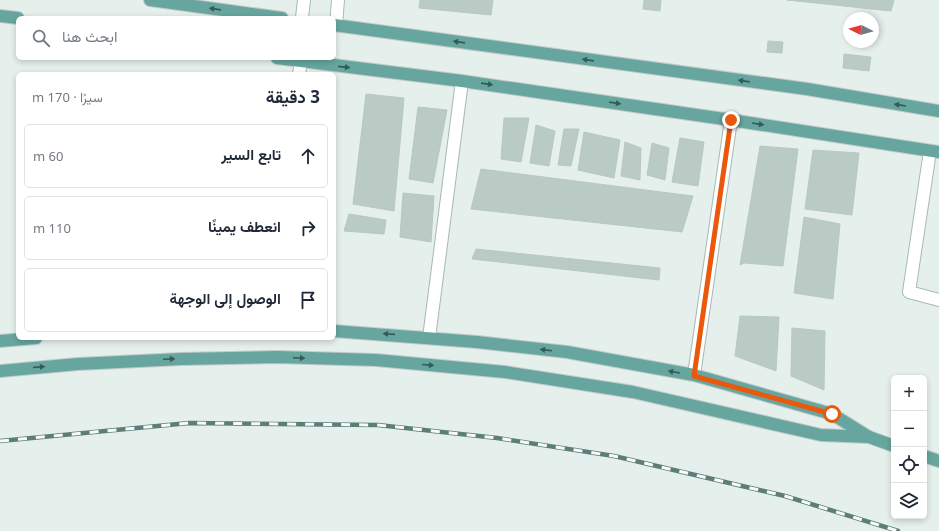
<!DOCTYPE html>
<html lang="ar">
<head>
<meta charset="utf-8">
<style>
	:root { --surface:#fff; --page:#f6f6f7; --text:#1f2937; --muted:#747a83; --line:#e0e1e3 }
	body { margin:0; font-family:"Noto Sans",Vazirmatn,sans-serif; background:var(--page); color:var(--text); direction:rtl }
	.controls { position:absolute; right:12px; bottom:12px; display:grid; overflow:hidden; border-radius:6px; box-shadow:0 2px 6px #0003 }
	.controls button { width:36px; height:36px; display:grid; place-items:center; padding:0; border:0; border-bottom:1px solid var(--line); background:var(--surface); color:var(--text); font:20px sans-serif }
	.compass { position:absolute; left:843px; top:12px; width:36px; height:36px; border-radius:50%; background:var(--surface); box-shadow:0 2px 6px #0003; rotate:276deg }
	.stop { position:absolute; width:12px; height:12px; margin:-9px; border:3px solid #ea580c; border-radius:50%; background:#fff }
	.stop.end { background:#ea580c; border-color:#fff; box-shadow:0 1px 4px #0008 }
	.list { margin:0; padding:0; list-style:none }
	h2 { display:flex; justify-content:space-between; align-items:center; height:52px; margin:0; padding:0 16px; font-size:17px }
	h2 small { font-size:13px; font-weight:400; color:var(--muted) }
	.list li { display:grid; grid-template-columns:26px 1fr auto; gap:12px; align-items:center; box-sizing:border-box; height:64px; margin:0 8px 8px; padding:0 8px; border:1px solid var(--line); border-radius:6px }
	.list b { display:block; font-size:15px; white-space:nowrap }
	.list em { font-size:13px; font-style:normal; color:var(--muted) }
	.icon { flex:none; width:22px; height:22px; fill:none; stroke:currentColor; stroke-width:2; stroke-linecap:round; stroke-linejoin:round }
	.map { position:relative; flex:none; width:939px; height:531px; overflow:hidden; direction:ltr }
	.search { position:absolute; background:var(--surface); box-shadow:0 2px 6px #0003; left:16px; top:16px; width:320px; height:44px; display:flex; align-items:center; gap:10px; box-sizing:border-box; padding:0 14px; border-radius:6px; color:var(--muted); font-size:15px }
	.panel { position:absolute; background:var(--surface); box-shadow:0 2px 6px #0003; left:16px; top:72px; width:320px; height:268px; border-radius:6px; direction:rtl }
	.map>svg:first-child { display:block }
</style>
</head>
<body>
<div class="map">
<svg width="939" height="531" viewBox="0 0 939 531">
	<rect width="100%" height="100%" fill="#e5efec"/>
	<!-- building -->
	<g fill="#bacac5" stroke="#b7c9c4">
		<polygon points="420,0 493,0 491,15 419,8"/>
		<polygon points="644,0 661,0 660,11 643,9"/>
		<polygon points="787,0 894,0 891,11"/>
		<polygon points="768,41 783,42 782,53 767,52"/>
		<polygon points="844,54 871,57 869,71 843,68"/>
		<polygon points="366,94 404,98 394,211 353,204"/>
		<polygon points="418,107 447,110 433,183 409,179"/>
		<polygon points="504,118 529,118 521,162 501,159"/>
		<polygon points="536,125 555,131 549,166 530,163"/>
		<polygon points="564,129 579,129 571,166 558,165"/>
		<polygon points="584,132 620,140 614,178 578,170"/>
		<polygon points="680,138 704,142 698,186 672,182"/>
		<polygon points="625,142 641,148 640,180 621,176"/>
		<polygon points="652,143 669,148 665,180 647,175"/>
		<polygon points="760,146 798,149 783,266 744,263 740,265"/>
		<polygon points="813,150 859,153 852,215 805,209"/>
		<polygon points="481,169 693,196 682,232 471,209"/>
		<polygon points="403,193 434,196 431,242 400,237"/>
		<polygon points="349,214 386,220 384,234 344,231"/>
		<polygon points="804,217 840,224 833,299 794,293"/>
		<polygon points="476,249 660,268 659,280 472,259"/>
		<polygon points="740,316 779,317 776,371 735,356"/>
		<polygon points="792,328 825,331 824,390 791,376"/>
	</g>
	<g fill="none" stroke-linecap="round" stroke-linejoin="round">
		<defs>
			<g id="street">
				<polyline points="930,151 909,292 939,300"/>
				<polyline points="429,338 462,81"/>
				<polyline points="694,375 731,120"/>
			</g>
			<g id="secondary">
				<polyline points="302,18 304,0"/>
				<polyline points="336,25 338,0"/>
				<polyline points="299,74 301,62"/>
			</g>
			<g id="primary">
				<polyline points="150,0 282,18"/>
				<polyline points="0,16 18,18"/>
				<polyline points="334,25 807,89 939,111"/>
				<polyline points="277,58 462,81 731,120 939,152"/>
				<polyline points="334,331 477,342 567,352 694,375 832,414 869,437 894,446"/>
				<polyline points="0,341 36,338"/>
				<polyline points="0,371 78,364 181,359 277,357 376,360 505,372 633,392 821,435 869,437"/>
				<polyline points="924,456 939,461"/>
			</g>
		</defs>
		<!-- street casing -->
		<use href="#street" stroke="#a7b8b4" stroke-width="14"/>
		<!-- secondary casing -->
		<use href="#secondary" stroke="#a3bbb6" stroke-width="14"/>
		<!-- primary casing -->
		<use href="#primary" stroke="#c1cac9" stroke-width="14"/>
		<!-- street -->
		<use href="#street" stroke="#fff" stroke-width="12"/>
		<!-- secondary -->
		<use href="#secondary" stroke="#fff" stroke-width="12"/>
		<!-- primary -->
		<use href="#primary" stroke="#67a69f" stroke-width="12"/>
		<defs>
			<polyline id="rail" points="0,441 189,423 378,425 497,438 614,456 785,496 898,531"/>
		</defs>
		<!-- rail casing -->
		<use href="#rail" stroke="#5d7d79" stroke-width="4.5"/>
		<!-- rail -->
		<use href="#rail" stroke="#f6fbf9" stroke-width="3" stroke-dasharray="9" stroke-linecap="butt"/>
	</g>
	<!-- one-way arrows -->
	<defs><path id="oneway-solid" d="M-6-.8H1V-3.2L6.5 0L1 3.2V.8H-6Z"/></defs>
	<g fill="#345b56">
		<use href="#oneway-solid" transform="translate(215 9) rotate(-172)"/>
		<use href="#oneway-solid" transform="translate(459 42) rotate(-172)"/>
		<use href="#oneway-solid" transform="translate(588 60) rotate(-172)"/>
		<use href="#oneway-solid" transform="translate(344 67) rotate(6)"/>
		<use href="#oneway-solid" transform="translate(744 81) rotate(-172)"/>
		<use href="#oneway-solid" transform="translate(487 84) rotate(8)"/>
		<use href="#oneway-solid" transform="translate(615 103) rotate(8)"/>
		<use href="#oneway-solid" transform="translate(900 105) rotate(-171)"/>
		<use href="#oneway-solid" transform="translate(758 124) rotate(9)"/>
		<use href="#oneway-solid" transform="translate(389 334) rotate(-176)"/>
		<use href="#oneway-solid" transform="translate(546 350) rotate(-173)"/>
		<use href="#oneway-solid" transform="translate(299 358) rotate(2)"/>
		<use href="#oneway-solid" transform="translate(169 359) rotate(-3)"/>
		<use href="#oneway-solid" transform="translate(428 365) rotate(5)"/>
		<use href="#oneway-solid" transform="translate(39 367) rotate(-5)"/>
		<use href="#oneway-solid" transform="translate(674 372) rotate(-170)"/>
	</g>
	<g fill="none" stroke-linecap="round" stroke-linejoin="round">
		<!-- route -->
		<polyline stroke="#ea580c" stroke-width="5" points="731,120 694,376 832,414"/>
	</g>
</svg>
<div class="controls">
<button>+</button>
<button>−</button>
<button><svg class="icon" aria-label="locate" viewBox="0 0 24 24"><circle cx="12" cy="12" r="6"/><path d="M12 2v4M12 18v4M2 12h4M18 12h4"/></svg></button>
<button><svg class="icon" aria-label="layers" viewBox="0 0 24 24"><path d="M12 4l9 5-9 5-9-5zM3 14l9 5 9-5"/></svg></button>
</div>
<svg class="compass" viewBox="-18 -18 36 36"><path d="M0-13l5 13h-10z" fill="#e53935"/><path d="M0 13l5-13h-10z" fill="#747a83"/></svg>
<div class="stop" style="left:832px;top:414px"></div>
<div class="stop end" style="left:731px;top:120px"></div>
<div class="search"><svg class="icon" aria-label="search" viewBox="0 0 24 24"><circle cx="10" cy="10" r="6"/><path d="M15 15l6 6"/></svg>ابحث هنا</div>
<section class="panel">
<h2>3 دقيقة<small>سيرًا · 170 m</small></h2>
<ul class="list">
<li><svg class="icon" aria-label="ahead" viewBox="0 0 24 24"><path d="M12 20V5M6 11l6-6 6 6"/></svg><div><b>تابع السير</b></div><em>60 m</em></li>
<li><svg class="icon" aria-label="right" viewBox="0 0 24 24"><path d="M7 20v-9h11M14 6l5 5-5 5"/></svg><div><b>انعطف يمينًا</b></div><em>110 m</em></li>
<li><svg class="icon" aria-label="arrive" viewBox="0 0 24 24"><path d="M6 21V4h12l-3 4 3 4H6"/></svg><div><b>الوصول إلى الوجهة</b></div></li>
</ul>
</section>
</div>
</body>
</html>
